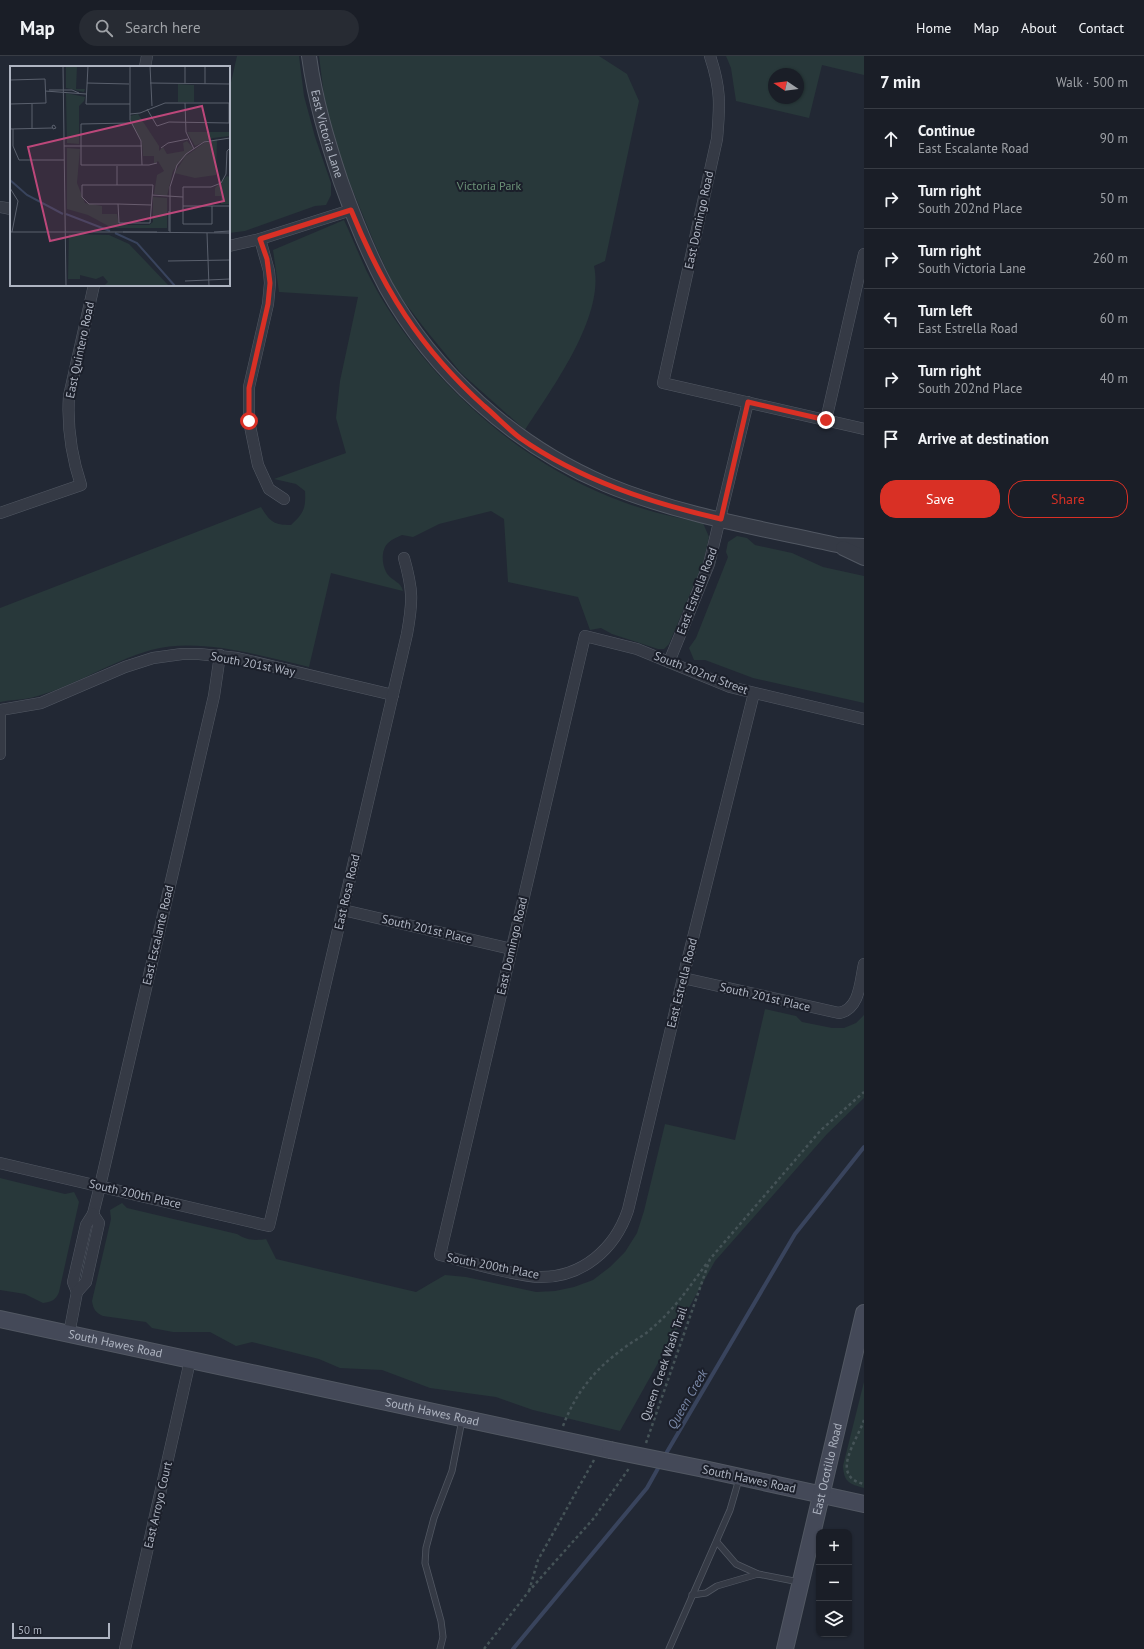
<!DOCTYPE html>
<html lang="en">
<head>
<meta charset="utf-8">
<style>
	:root { --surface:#1a1e27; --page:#272b33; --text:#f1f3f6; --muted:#9fa2a7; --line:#383c44; --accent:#d93025 }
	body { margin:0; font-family:"PT Sans",sans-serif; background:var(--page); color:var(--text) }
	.controls { position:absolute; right:12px; bottom:12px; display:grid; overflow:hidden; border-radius:8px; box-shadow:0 1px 3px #0004 }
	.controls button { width:36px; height:36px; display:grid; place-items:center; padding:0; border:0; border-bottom:1px solid var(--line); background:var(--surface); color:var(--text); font:20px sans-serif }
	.compass { position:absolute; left:768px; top:12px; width:36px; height:36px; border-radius:50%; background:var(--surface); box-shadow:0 1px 3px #0004; rotate:283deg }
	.scale { position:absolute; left:12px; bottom:10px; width:98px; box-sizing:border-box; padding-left:4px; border:2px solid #afb5c2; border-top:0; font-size:11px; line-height:14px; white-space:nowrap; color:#afb5c2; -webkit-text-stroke:3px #1b1f2a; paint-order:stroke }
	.stop { position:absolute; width:12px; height:12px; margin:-9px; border:3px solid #d93025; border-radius:50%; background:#fff }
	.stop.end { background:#d93025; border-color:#fff; box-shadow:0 1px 4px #0008 }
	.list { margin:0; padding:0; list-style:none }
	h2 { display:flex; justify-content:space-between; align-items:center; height:52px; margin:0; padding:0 16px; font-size:17px }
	h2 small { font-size:13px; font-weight:400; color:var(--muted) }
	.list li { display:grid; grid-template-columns:26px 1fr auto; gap:12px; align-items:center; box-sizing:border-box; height:60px; padding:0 16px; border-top:1px solid var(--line) }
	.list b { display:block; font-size:15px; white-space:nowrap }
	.list p { margin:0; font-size:13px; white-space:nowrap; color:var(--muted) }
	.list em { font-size:13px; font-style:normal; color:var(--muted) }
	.actions { display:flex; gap:8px; padding:12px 16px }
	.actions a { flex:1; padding:9px 0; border:1px solid var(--accent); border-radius:16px; text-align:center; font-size:14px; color:var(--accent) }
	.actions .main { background:var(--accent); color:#fff }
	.icon { flex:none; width:22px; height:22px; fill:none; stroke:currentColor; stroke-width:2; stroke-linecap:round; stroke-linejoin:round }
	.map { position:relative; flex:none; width:864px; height:1593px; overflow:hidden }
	header { display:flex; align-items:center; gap:24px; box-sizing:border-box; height:56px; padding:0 20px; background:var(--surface); border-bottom:1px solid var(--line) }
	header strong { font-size:19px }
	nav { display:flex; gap:22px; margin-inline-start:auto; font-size:14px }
	.search { width:280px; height:36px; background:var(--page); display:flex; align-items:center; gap:10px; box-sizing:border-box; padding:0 14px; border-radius:22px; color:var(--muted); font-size:15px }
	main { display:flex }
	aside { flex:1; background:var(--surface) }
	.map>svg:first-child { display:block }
</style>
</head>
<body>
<header>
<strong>Map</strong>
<div class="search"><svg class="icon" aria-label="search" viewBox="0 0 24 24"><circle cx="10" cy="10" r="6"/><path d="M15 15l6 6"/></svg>Search here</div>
<nav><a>Home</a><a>Map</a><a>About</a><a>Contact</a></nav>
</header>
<main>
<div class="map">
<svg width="864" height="1593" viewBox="0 0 864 1593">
	<rect width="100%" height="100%" fill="#222834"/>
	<!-- green -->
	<g fill="#28383a" fill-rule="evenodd">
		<polygon points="237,0 299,0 304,40 315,81 331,127 331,139 326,149 315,150 245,175 229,177 229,35"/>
		<path d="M319,0H599L627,18L639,45L605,205L594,210C605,261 552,332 525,374L461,317L425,273L396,235L373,184L344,113L326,55Z"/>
		<path d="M726,0H864V19L822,9L809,62L736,45L731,12ZM774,18H798V42H774Z"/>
		<path d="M344,164C352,181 359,199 367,216C416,313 509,400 610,441C639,453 671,461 703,467L709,481L703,507L669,588L664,593H658L612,578L601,572L590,574L578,541L508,526L504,463L491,455L439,468L413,481L402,479C398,481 392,483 388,487C380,495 382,511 388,519C393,525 401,526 403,535L331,517L309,611C261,600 200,581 151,594C109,606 72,632 30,642C20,644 10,644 0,646V552L261,451C270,466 274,469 291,469C304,457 306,452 305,435L296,428L274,423L346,397L336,362L340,325L358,241L279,236L273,194Z"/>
		<polygon points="737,480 747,482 755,489 792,497 823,511 864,520 864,647 753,622 705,604 694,604 689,592 696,582 728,501 726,496 728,486"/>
		<path d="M765,953L796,960L802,966L832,972H844L856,967L864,959V1042L827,1078L715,1205L620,1375L533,1354L496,1341L430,1332L382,1314L340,1312L319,1303L252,1286L236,1290L210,1276H173L152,1272L146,1266L103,1260C96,1257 93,1253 92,1245L111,1163L110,1154L122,1147L127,1152L237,1178C247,1184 254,1185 266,1183L276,1203L416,1236L445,1219L466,1221L536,1236L555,1235L574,1231L593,1224L610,1211L625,1196L637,1177L644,1155L665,1068L735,1084Z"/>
		<path d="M0,1122L65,1138L74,1136L79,1146L59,1236C56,1244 51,1246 43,1247L25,1238L0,1234Z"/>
		<path d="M864,1326V1432C849,1428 844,1426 843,1410Z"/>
	</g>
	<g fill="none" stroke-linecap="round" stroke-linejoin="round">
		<!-- stream -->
		<g stroke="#39445d" stroke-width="4">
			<polyline points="664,1401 795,1178 864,1091"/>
			<polyline points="513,1593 647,1432 661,1407"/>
		</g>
		<defs>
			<g id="service">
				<polyline points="717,1486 736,1508 758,1518 799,1526"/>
				<polyline points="692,1539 706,1537 717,1530 758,1518"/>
				<polyline points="440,1593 443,1581 441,1565 425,1507 426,1492 434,1462 452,1415 462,1364"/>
				<polyline points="669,1593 730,1454 739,1423"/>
			</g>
			<g id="minor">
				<path d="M710,0C721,33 720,49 717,83L663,327L864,373"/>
				<polyline points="145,11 147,0"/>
				<polyline points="0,151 11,153"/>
				<polyline points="260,183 269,215 270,227 268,248 249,331 249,365 258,409 269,433 284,443"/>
				<polyline points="229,190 260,183 351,154"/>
				<polyline points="826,364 864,198"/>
				<path d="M0,457L81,429C71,399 67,371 69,340L94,229"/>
				<polyline points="669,606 709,508 748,346"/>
				<path d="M754,637L683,922L628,1154C615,1193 582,1222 539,1221C510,1219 469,1206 440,1199L585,580L637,593L730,631L864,663"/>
				<polyline points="0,654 41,647 125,611 153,602 182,598 199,598 237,602 393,639"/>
				<polyline points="0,659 0,698"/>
				<polyline points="343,854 511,893"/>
				<path d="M683,922L839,957C860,953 860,926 864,908"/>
				<path d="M0,1107L269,1170L407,578C413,545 413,534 404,502"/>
				<polyline points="77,1236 73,1226 86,1169 93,1158 100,1130 214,640 220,599"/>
				<polyline points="69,1278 77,1236 86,1226 99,1167 93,1158"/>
				<polyline points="125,1593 190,1305"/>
			</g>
			<g id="tertiary">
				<path id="s1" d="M309,0C315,44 327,84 341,126C354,162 368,197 386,231C434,317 514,389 605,428C679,459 760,472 837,489L864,490"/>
				<polyline points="843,492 864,502"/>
			</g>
			<g id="secondary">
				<path id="s2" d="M0,1263L610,1394"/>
				<polyline points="704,1413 864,1448"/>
				<path id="s3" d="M785,1593L864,1257"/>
			</g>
		</defs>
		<!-- service casing -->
		<use href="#service" stroke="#525863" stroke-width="7"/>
		<!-- minor casing -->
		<use href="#minor" stroke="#525863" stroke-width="12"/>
		<!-- tertiary casing -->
		<use href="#tertiary" stroke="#525863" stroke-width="16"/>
		<!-- secondary casing -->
		<use href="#secondary" stroke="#525863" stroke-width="18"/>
		<!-- path -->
		<g stroke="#455357" stroke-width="2.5" stroke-dasharray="3 3" stroke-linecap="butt">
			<path d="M864,1364C857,1385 829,1420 864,1428"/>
			<path d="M563,1370C576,1336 595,1313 624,1292C633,1285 644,1280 652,1272C674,1254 690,1230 707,1207"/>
			<polyline points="646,1387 710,1203 821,1074 864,1036"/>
			<polyline points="529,1535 538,1504 594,1404"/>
			<polyline points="484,1593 529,1535 594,1462 630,1411"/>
		</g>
		<!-- service -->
		<use href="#service" stroke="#353a45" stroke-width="5.5"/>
		<!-- minor -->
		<use href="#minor" stroke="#353a45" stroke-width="11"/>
		<!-- tertiary -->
		<use href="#tertiary" stroke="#353a45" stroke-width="14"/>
		<!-- secondary -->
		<use href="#secondary" stroke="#444958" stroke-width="16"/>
		<defs>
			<polyline id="secondary-bridge" points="610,1394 704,1413"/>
		</defs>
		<!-- secondary-bridge casing -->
		<use href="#secondary-bridge" stroke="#525863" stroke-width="18" stroke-linecap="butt"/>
		<!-- secondary-bridge -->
		<use href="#secondary-bridge" stroke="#444958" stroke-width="16"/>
	</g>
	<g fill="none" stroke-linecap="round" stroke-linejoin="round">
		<!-- route -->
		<path stroke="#d93025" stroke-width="5" d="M249,365V332L268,248L270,227L267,203L260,183L351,154C383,233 420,292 484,350C496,360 507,372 520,382C580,424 651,447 721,463L748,346L826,364"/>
	</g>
	<g text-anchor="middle" stroke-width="4" stroke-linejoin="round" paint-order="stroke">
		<!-- street labels -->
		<g font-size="12" fill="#afb5c2" stroke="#1b1f2a">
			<text dy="4" stroke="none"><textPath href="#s1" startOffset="80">East Victoria Lane</textPath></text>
			<text transform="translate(699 164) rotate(-78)" y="4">East Domingo Road</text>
			<text transform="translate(80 294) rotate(-78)" y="4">East Quintero Road</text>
			<text transform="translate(697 535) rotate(-69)" y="4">East Estrella Road</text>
			<text transform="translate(253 608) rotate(11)" y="4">South 201st Way</text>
			<text transform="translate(701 617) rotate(21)" y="4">South 202nd Street</text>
			<text transform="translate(347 836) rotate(-77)" y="4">East Rosa Road</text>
			<text transform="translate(427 873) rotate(13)" y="4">South 201st Place</text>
			<text transform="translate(158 879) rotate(-77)" y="4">East Escalante Road</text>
			<text transform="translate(512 890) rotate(-77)" y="4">East Domingo Road</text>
			<text transform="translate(682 927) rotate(-76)" y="4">East Estrella Road</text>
			<text transform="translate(765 941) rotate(13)" y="4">South 201st Place</text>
			<text transform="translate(135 1138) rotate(13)" y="4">South 200th Place</text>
			<text transform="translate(493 1210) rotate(11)" y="4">South 200th Place</text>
			<text dy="4" stroke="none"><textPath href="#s2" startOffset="118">South Hawes Road</textPath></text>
			<text transform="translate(664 1308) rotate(-71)" y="4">Queen Creek Wash Trail</text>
			<text dy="4" stroke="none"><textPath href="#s2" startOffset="442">South Hawes Road</textPath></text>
			<text dy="4" stroke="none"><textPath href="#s3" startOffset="185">East Ocotillo Road</textPath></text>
			<text transform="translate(749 1423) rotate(12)" y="4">South Hawes Road</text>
			<text transform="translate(158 1449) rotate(-77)" y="4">East Arroyo Court</text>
		</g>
		<!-- park labels -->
		<g font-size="12" fill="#6a9076" stroke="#1b1f2a">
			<text x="489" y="134">Victoria Park</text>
		</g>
		<!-- water labels -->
		<g font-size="13" font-style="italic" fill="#7b89a8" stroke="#1b1f2a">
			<text transform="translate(687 1343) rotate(-60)" y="5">Queen Creek</text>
		</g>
	</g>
	<!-- overview -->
	<g transform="translate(10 10)">
		<rect width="220" height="220" fill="#222834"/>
		<path d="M56,0H67L66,23H75L74,26L56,22ZM168,18L184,19V36H168ZM56,27L75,31L74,35L69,40V78L57,77ZM128,48L149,80V85L153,81L157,88L174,85L173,77L177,75L183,82L163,105L157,130L144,128L147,109L154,105L148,95L144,98V90H133L132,76L121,57L120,50ZM177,66H220V70L203,72L185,80ZM207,73L206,109L185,112L164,107L176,90L194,77ZM57,82L70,83L67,117L75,137L92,140V148H107L109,159H139L143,156V131L157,132V162H102L78,149L57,143ZM217,110L220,111V138H211V130H205V122ZM59,168L99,169L119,178L159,220H94L98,216L93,210L86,213L70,209V213H58Z" fill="#28383a"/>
		<path fill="none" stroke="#39445d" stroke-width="2" d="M0,114L17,129L53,148M56,148L100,165M105,167L127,177L165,220"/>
		<path fill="none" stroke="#5a606d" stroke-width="1" d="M53,0L56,220M78,0L76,38H120M120,0V54L131,75L132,99M140,0L142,40M0,14L35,13L36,37L0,38M77,17L119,18M140,17L220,18M175,18V0M195,18V0M39,24H62L69,27M35,25L76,28M175,37L176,66L184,83M137,43L147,60L159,56L219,57V37M120,48L130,47L155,37H220M120,57L71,58V99H139L147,97M44,59L46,62L43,63L42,60ZM0,63L42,62M3,63V80L9,94H54M22,63V38M54,80H132M151,82L158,77L178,73M107,119V100M0,122L8,135L2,166M142,129L173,131M108,138L109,157H140L143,119H72V131L79,138H108L141,139M173,140H220M202,140V158H173V121H201L211,117L216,108L217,85L220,82M159,165V145M0,166H147M113,166L220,167M160,166V121L167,99L176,88L194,76L220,72M204,166L220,165M197,167L199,220M158,195L220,194M175,215L220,213"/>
		<path fill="#bc477a" fill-opacity="0.15" stroke="#bc477a" stroke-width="2" d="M192,40L214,135L40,175L18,81Z"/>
		<rect width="220" height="220" fill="none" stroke="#afb5c2" stroke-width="2"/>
	</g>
</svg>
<div class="controls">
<button>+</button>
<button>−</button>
<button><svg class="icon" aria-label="layers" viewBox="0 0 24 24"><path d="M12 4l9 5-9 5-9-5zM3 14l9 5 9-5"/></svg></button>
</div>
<svg class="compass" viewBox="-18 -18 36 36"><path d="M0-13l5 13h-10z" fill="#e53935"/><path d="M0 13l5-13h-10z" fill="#9fa2a7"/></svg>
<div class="scale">50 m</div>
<div class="stop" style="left:249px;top:365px"></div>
<div class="stop end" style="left:826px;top:364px"></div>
</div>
<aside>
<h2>7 min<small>Walk · 500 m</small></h2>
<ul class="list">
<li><svg class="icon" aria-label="ahead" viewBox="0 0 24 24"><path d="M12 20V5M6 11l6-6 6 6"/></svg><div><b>Continue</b><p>East Escalante Road</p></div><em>90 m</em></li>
<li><svg class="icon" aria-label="right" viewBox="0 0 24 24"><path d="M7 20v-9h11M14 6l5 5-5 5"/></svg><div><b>Turn right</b><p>South 202nd Place</p></div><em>50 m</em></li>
<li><svg class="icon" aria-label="right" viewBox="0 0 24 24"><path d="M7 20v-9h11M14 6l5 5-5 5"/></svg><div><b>Turn right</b><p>South Victoria Lane</p></div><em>260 m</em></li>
<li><svg class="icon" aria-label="left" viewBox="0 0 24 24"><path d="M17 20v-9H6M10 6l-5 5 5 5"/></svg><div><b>Turn left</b><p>East Estrella Road</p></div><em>60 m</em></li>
<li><svg class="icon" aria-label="right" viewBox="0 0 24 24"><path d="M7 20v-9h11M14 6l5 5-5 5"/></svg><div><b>Turn right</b><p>South 202nd Place</p></div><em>40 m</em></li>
<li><svg class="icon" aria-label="arrive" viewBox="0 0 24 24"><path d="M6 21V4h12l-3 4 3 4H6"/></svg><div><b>Arrive at destination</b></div></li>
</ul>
<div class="actions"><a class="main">Save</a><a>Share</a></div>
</aside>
</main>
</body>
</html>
